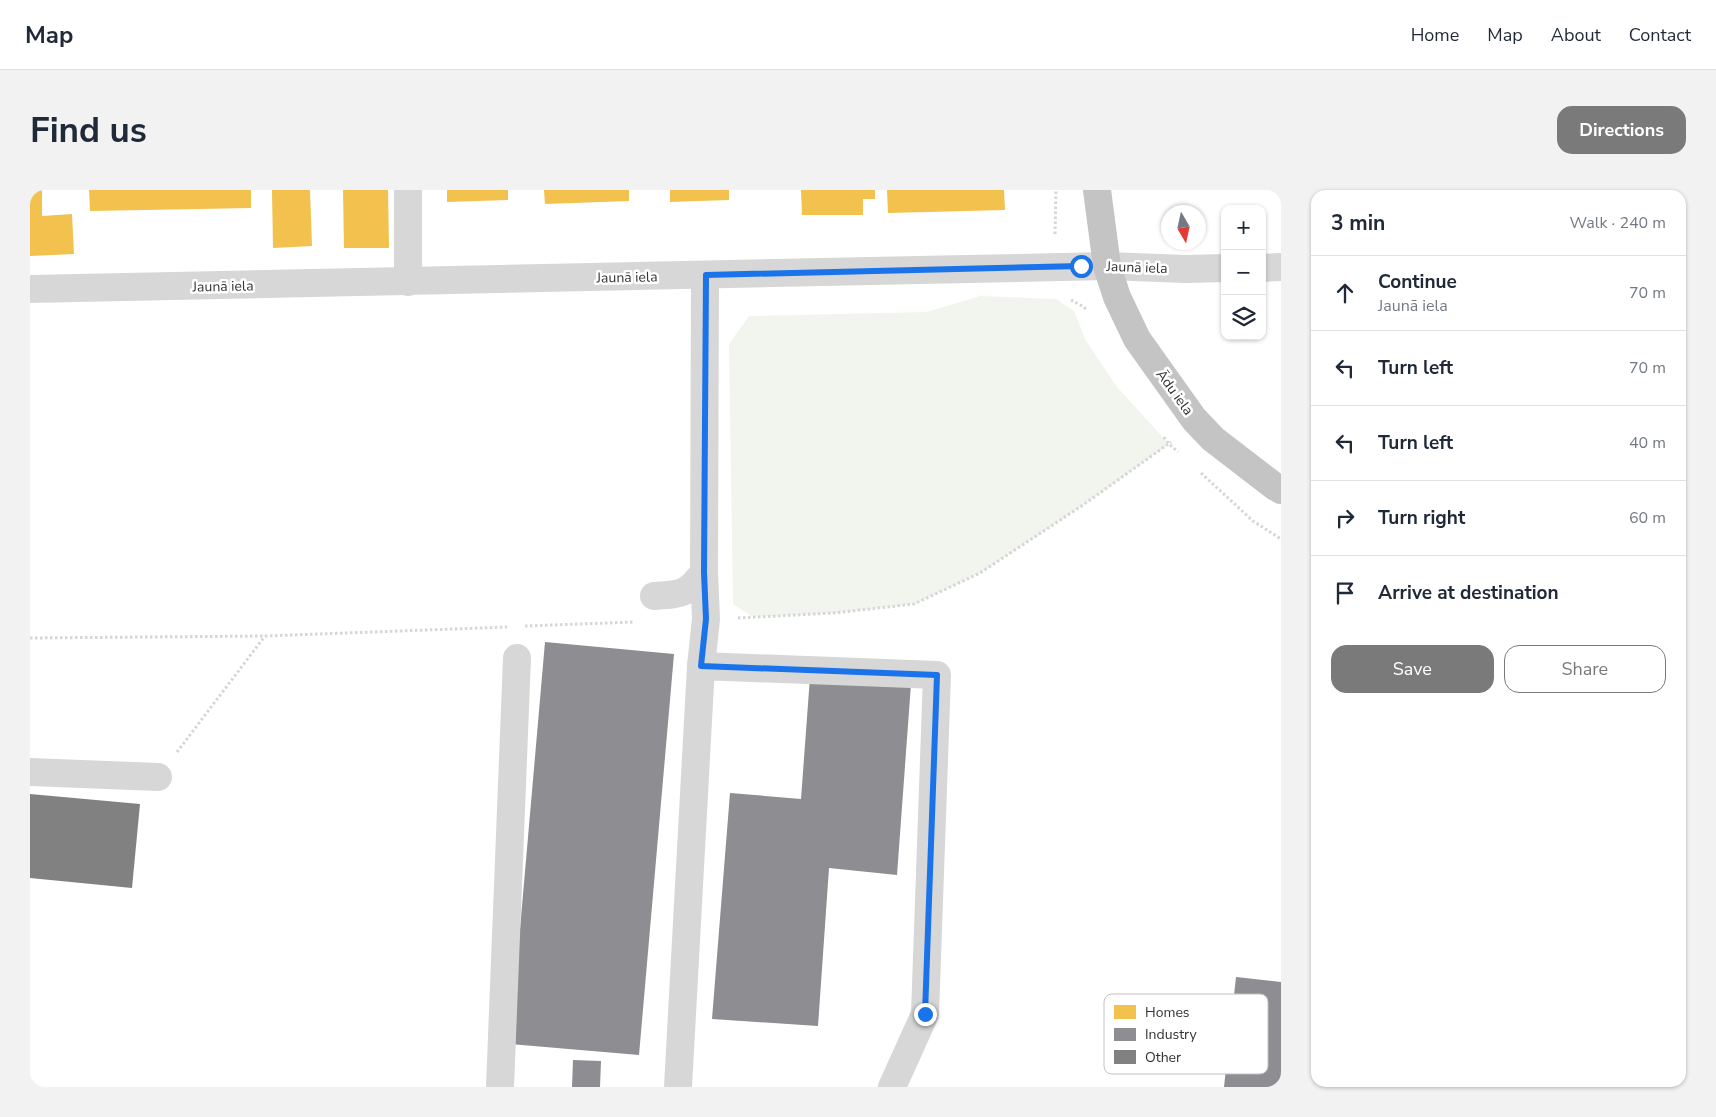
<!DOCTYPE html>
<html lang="en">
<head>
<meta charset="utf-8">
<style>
	:root { --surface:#fff; --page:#f2f2f3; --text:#1f2937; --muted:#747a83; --line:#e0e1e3; --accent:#7a7a7a }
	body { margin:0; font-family:"Nunito Sans",sans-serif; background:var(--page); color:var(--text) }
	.controls { position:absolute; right:15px; top:15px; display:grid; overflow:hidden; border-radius:10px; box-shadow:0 1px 4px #0004 }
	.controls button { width:45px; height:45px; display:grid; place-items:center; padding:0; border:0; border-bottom:1px solid var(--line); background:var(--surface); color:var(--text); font:25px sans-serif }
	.compass { position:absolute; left:1131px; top:15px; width:45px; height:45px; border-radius:50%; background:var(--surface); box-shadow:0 1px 4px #0004; rotate:171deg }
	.stop { position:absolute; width:15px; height:15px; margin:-11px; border:4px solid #1a73e8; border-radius:50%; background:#fff }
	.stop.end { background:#1a73e8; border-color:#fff; box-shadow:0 1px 5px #0008 }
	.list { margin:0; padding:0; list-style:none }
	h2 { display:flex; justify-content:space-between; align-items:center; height:65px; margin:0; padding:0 20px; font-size:21px }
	h2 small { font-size:16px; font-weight:400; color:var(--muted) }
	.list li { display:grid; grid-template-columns:32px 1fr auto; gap:15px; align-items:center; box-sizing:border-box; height:75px; padding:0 20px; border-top:1px solid var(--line) }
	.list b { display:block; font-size:19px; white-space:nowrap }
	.list p { margin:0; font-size:16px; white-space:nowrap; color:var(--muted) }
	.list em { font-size:16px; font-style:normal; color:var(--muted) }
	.actions { display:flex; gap:10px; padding:15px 20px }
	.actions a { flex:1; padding:11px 0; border:1px solid var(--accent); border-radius:15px; text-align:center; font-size:18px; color:var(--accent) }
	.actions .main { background:var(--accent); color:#fff }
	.icon { flex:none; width:28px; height:28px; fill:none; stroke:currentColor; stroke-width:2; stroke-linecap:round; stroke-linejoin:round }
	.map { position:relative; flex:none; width:1251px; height:897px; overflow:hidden; border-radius:15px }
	header { display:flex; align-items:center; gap:30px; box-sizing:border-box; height:70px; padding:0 25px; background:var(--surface); border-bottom:1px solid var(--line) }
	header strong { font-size:24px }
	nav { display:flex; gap:28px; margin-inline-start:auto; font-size:18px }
	.intro { display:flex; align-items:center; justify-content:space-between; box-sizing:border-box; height:120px; padding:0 30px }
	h1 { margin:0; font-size:35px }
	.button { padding:12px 22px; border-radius:15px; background:var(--accent); color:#fff; font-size:18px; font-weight:700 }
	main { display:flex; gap:30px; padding:0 30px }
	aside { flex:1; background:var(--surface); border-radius:15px; box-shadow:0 1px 4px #0004 }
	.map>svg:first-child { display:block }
</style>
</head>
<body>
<header>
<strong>Map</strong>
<nav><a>Home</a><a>Map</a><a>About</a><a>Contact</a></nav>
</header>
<div class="intro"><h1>Find us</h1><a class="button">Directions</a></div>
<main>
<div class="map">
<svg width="1251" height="897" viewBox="0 0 1251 897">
	<rect width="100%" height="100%" fill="#fff"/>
	<!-- green -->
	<polygon fill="#f1f5ed" points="950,106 1026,109 1044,121 1056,151 1087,197 1139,254 1053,315 950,383 884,414 804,423 723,427 703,414 699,154 719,126 897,122"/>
	<!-- homes -->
	<g fill="#f2c14e">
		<polygon points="0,0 12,0 12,26 42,24 44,64 0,66"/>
		<polygon points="59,0 221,0 221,18 60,21"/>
		<polygon points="242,0 280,0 282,56 243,58"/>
		<polygon points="313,0 358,0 359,58 314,58"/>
		<polygon points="417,0 478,0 478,10 417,12"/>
		<polygon points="514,0 599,0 599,11 515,14"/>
		<polygon points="640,0 699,0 699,10 640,12"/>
		<polygon points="771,0 845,0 845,9 833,9 833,25 772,25"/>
		<polygon points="857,0 974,0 975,20 858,23"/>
	</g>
	<!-- industry -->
	<g fill="#8d8d92">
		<polygon points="515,452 644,464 609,865 480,854"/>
		<polygon points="780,487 881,494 867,685 799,678 788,836 682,829 700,603 771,609"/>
		<polygon points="1206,787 1251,792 1251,897 1194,897"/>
		<polygon points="543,870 571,871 570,897 542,897"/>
	</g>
	<!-- building -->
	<polygon fill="#818181" points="0,604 110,614 102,698 0,688"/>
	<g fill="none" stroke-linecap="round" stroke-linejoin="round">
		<!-- path -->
		<g stroke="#d6d6d6" stroke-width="3" stroke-dasharray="2.5 2.5" stroke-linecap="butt">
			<polyline points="1025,44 1026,0"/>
			<polyline points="1041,110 1054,117 1056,120"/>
			<polyline points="1134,247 1139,254 1148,262"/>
			<polyline points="1171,283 1223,331 1251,349"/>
			<polyline points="708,428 804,423 884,414 950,383 1053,315 1141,252"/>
			<polyline points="495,436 604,432"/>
			<polyline points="0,448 235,446 477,437"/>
			<polyline points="147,562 235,446"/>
		</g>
		<!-- minor -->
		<g stroke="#d7d7d7" stroke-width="28">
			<polyline points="1232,78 1251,77"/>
			<polyline points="378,92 378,0"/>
			<polyline points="0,99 1077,76 1156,79 1195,78"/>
			<path d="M624,406C651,404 657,405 674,382"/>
			<polyline points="671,476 676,429 674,382 675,85"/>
			<polyline points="0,582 128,587"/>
			<polyline points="470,897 487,468"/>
			<polyline points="648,897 671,476 907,485 895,824 862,897"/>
		</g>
		<!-- highway -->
		<polyline stroke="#c4c4c4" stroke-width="28" points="1067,0 1077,76 1087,107 1107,149 1164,229 1183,249 1244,296 1251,300"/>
	</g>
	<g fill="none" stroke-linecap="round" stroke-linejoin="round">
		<!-- route -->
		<polyline stroke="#1a73e8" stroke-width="6" points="895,824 907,485 671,476 676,429 674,382 676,85 1051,76"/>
	</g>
	<g text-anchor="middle" stroke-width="5" stroke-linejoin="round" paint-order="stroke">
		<!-- street labels -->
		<g font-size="14" fill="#333" stroke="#fff">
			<text transform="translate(1107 77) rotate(2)" y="5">Jaunā iela</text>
			<text transform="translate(597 87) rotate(-1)" y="5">Jaunā iela</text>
			<text transform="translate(193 96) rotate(-1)" y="5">Jaunā iela</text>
			<text transform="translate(1145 202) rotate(54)" y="5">Ādu iela</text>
		</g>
	</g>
	<!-- legend -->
	<rect x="1074" y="804" width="164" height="80" rx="8" fill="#fff" stroke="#c2c2c2" stroke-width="1"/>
	<rect x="1084" y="815" width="22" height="14" fill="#f2c14e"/>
	<rect x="1084" y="838" width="22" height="13" fill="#8d8d92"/>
	<rect x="1084" y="860" width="22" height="14" fill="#818181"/>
	<g font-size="14" fill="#333">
		<text x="1115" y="827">Homes</text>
		<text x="1115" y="849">Industry</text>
		<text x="1115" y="872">Other</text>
	</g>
</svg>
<div class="controls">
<button>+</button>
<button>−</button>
<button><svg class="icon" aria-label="layers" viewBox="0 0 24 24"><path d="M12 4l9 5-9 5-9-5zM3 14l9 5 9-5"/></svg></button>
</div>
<svg class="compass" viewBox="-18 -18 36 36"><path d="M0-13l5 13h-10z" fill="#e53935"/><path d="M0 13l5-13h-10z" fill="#747a83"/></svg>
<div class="stop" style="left:1051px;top:76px"></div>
<div class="stop end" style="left:895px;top:824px"></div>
</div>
<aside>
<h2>3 min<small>Walk · 240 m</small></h2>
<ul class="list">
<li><svg class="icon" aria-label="ahead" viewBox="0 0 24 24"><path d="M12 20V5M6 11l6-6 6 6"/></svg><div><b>Continue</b><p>Jaunā iela</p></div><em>70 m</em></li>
<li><svg class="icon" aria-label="left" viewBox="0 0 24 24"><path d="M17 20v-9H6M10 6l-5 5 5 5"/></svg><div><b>Turn left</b></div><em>70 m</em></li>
<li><svg class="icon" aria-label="left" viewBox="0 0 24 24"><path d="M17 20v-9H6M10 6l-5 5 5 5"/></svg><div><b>Turn left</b></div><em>40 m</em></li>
<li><svg class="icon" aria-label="right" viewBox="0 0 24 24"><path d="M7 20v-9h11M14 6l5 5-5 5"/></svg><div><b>Turn right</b></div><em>60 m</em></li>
<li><svg class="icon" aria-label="arrive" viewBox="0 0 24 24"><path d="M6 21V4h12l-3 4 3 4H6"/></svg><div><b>Arrive at destination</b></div></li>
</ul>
<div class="actions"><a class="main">Save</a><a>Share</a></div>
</aside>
</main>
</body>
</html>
